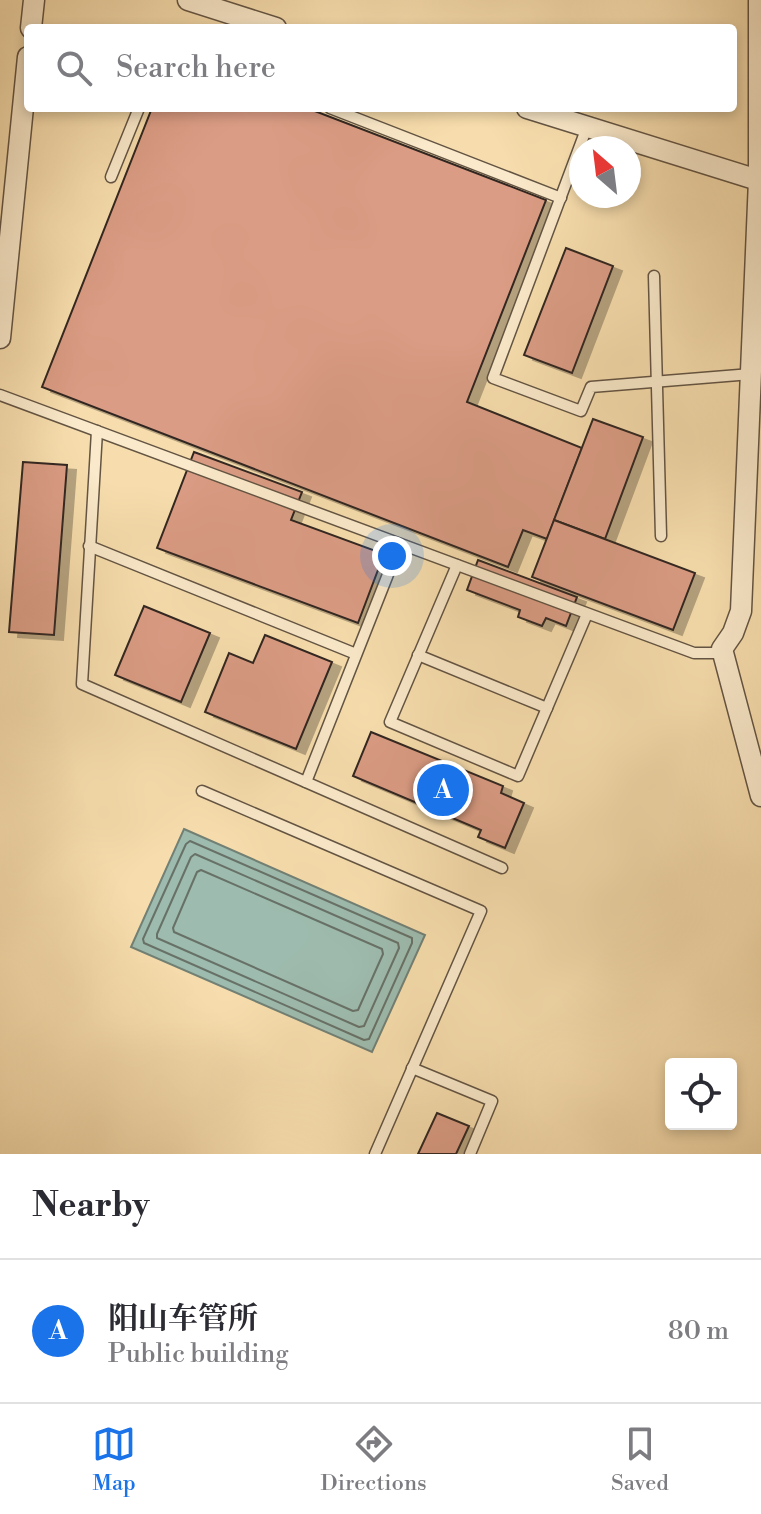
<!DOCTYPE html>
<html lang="en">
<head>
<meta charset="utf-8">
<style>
	:root { --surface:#fff; --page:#f2f2f3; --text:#2b2b33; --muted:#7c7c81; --line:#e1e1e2; --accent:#1a73e8 }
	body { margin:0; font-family:"Libre Bodoni","Noto Serif SC",serif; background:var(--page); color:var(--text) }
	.controls { position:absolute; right:24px; bottom:24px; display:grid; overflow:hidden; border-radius:8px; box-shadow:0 4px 12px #0003 }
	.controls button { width:72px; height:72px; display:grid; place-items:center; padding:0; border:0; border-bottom:2px solid var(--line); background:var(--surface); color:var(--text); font:40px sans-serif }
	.compass { position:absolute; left:569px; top:136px; width:72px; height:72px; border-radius:50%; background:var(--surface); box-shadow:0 4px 12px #0003; rotate:332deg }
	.you { position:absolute; left:392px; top:556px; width:28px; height:28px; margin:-20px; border:6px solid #fff; border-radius:50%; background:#1a73e8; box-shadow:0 0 0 12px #1a73e833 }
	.badge { display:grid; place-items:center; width:52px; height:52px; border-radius:50%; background:var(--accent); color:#fff; font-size:26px; font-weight:700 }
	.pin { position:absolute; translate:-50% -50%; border:4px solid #fff; box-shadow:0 2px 8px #0006 }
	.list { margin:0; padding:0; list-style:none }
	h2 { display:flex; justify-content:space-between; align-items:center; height:104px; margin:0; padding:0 32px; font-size:34px }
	h2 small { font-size:26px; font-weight:400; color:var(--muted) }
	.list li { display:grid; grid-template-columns:52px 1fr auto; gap:24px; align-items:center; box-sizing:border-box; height:144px; padding:0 32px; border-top:2px solid var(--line) }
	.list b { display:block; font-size:30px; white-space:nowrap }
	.list p { margin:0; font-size:26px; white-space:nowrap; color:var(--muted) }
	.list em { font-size:26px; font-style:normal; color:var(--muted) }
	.icon { flex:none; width:44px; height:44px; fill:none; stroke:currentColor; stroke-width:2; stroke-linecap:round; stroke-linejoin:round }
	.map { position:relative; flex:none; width:761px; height:1154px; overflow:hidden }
	.search { position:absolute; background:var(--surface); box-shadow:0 4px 12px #0003; left:24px; right:24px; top:24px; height:88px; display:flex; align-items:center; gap:20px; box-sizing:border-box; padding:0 28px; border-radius:8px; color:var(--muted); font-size:30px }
	.sheet { height:248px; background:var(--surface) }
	nav { display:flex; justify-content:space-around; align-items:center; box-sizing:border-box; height:112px; border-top:2px solid var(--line); background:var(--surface); font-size:22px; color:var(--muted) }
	nav a { display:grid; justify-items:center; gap:4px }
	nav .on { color:var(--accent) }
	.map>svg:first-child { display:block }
</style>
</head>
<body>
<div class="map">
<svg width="761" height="1154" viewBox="0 0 761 1154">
	<defs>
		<filter id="shadow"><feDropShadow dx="9" dy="5" stdDeviation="0" flood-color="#0004"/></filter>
	</defs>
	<rect width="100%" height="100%" fill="#f7ddad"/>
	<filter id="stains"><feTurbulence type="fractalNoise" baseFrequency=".0025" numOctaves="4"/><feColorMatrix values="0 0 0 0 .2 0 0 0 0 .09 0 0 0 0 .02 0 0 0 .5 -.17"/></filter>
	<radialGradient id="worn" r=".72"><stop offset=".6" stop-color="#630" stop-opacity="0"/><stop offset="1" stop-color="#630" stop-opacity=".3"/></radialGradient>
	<!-- water -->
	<polygon fill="#9dbbae" stroke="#728075" stroke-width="2" points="184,829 425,935 372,1052 131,947"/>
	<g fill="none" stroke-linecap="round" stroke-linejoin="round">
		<!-- shore -->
		<g stroke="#687167" stroke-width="2">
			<polygon points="190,841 412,938 412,943 369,1039 364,1040 144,943 143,939 186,844"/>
			<polygon points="195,854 398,943 399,948 364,1026 359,1027 157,938 157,934 191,857"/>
			<polygon points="201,870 382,949 383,954 358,1010 353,1011 174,932 173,928 197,872"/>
		</g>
	</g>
	<!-- building -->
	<g fill="#da9c84" stroke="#322720" stroke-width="2" filter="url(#shadow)">
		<polygon points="152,108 307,108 546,200 467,402 582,448 547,539 523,530 508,567 42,387"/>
		<polygon points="566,248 613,266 572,373 524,355"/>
		<polygon points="593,419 643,437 605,539 554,520"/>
		<polygon points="194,452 302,492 291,520 384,554 358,623 157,548"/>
		<polygon points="23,462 67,465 54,635 9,632"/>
		<polygon points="554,520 695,573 673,630 532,577"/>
		<polygon points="478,560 577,597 566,626 546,618 542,626 518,617 520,610 467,590"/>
		<polygon points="144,606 210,633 181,702 115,675"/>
		<polygon points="265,635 332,662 296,749 205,712 229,653 253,663"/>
		<polygon points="371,732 503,786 501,793 524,803 505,848 478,837 481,830 353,776"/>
		<polygon points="437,1113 469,1126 456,1154 418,1154"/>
	</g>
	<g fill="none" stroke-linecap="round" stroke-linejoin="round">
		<defs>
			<g id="lane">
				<polyline points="330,108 561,198"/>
				<polyline points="587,127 493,378 581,411 591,387 751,374"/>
				<polyline points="111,177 139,108"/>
				<polyline points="654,276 661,536"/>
				<polyline points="0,395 694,653 714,653 722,649"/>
				<polyline points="97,431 82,684 502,868"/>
				<polyline points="89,546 356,654"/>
				<polyline points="457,565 390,722 518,776 587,614"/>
				<polyline points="418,655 547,708"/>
				<polyline points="306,782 400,544"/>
				<polyline points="202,791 481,911 375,1154"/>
				<polyline points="412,1068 492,1101 470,1154"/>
			</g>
			<g id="street">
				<polyline points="188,0 276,28"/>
				<polyline points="759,0 759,180 741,611 733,633 722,649 761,796"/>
				<polyline points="31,28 34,0"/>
				<polyline points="527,108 761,181"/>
				<polyline points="0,338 28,57"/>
			</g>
		</defs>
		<!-- lane casing -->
		<use href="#lane" stroke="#635443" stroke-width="13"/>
		<!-- street casing -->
		<use href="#street" stroke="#635443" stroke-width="23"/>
		<!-- lane -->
		<use href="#lane" stroke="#fae9ca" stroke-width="10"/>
		<!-- street -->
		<use href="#street" stroke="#fae9ca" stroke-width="20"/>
	</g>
	<rect width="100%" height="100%" filter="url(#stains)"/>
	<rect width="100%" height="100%" fill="url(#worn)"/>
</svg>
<div class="controls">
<button><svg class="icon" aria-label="locate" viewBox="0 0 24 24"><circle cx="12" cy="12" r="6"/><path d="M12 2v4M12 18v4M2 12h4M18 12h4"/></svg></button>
</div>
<svg class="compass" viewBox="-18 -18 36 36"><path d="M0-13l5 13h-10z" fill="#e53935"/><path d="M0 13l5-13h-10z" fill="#7c7c81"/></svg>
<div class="you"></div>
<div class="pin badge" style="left:443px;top:790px">A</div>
<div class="search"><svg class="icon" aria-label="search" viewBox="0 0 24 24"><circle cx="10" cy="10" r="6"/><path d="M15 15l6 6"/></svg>Search here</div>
</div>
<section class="sheet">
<h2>Nearby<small></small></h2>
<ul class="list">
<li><span class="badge">A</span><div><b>阳山车管所</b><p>Public building</p></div><em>80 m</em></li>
</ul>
</section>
<nav>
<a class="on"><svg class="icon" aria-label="map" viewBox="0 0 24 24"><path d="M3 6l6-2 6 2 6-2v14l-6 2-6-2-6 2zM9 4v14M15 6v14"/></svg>Map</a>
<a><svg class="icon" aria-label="directions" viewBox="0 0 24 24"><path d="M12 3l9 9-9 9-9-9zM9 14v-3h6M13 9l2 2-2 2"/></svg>Directions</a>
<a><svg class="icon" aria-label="saved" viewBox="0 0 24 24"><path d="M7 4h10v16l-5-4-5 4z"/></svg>Saved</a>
</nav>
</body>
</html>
